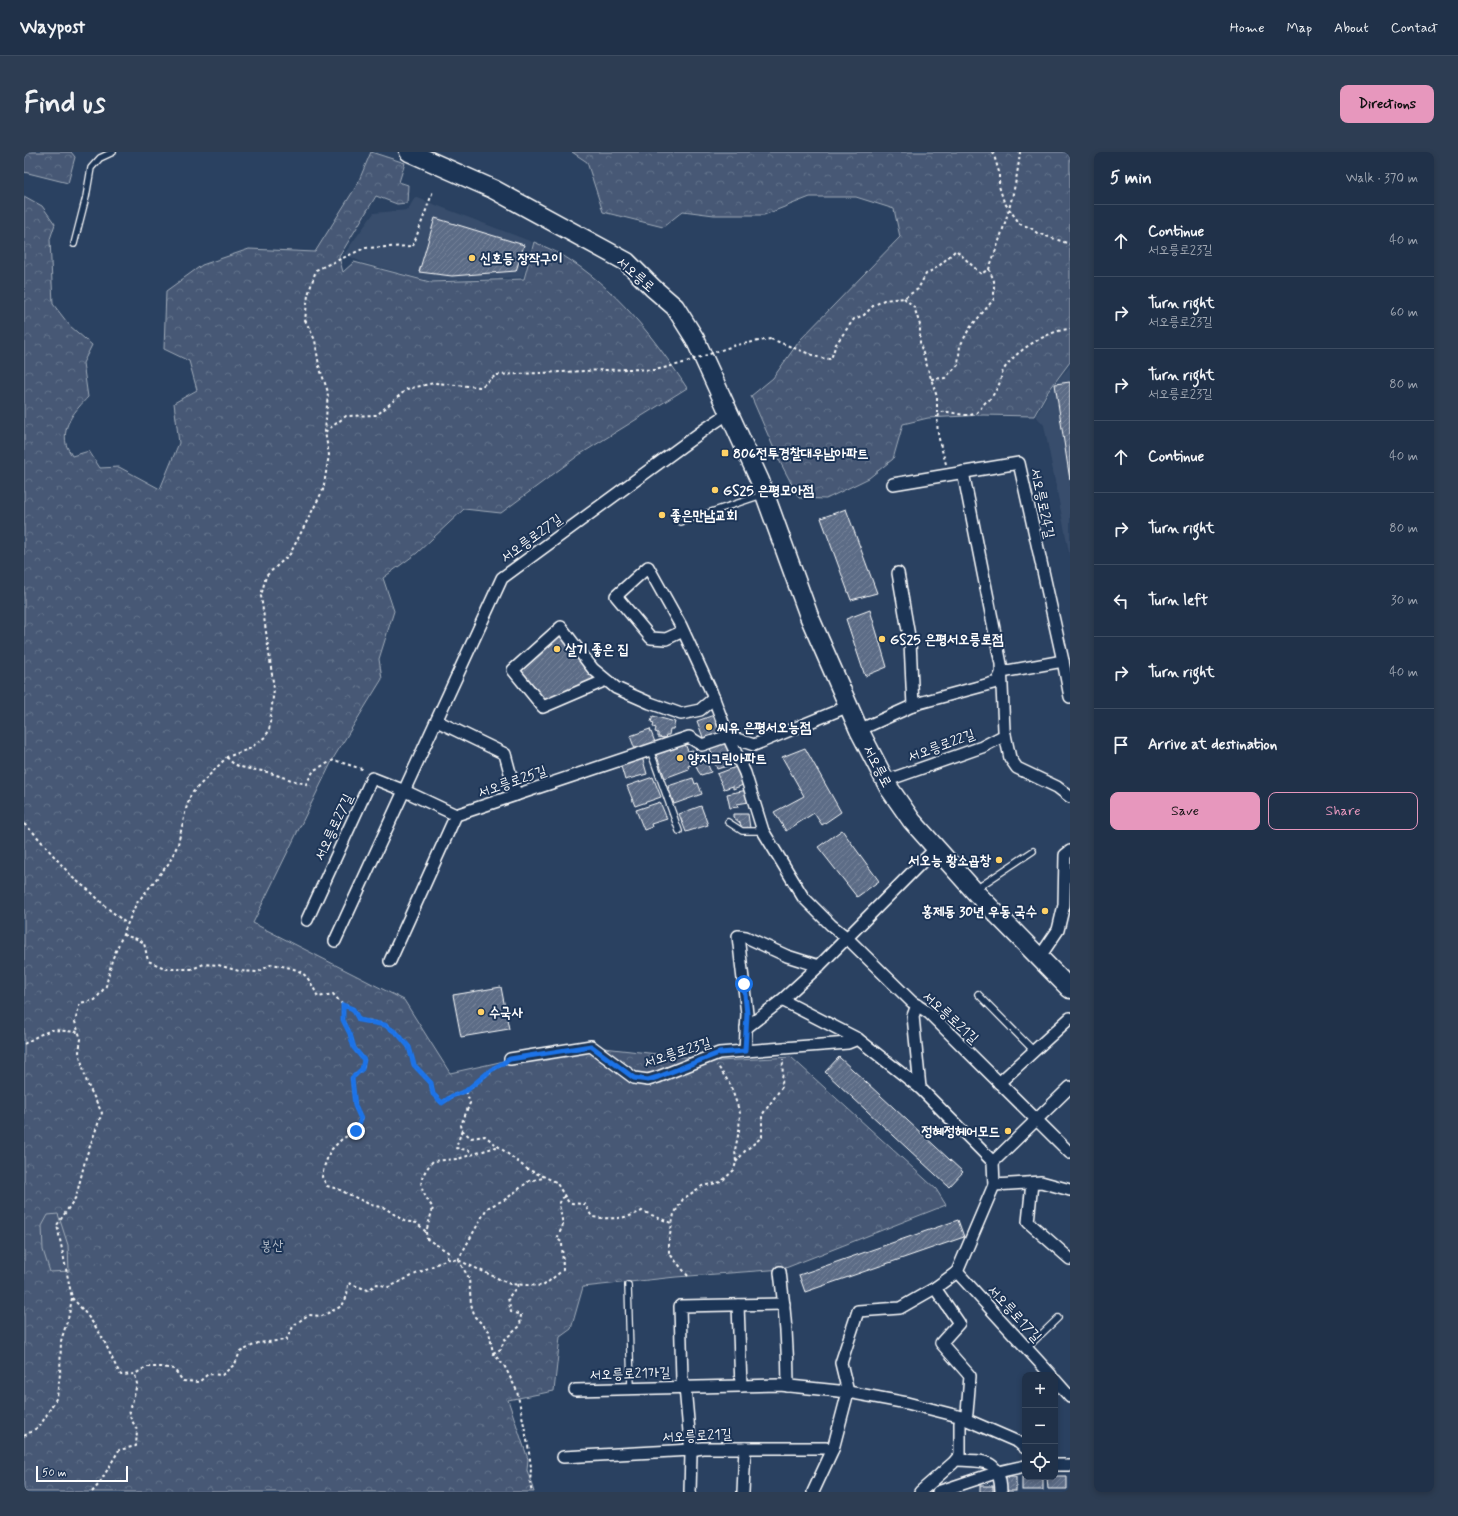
<!DOCTYPE html>
<html lang="en">
<head>
<meta charset="utf-8">
<style>
	:root { --surface:#203149; --page:#2d3d53; --text:#f1f3f6; --muted:#a2a9b4; --line:#3d4c61; --accent:#e797bd }
	body { margin:0; font-family:Mynerve,"Poor Story",sans-serif; background:var(--page); color:var(--text) }
	.controls { position:absolute; right:12px; bottom:12px; display:grid; overflow:hidden; border-radius:8px; box-shadow:0 2px 6px #0003 }
	.controls button { width:36px; height:36px; display:grid; place-items:center; padding:0; border:0; border-bottom:1px solid var(--line); background:var(--surface); color:var(--text); font:20px sans-serif }
	.scale { position:absolute; left:12px; bottom:10px; width:92px; box-sizing:border-box; padding-left:4px; border:2px solid #fff; border-top:0; font-size:11px; line-height:14px; white-space:nowrap; color:#fff; -webkit-text-stroke:3px #1d3557; paint-order:stroke }
	.stop { position:absolute; width:12px; height:12px; margin:-9px; border:3px solid #1a73e8; border-radius:50%; background:#fff }
	.stop.end { background:#1a73e8; border-color:#fff; box-shadow:0 1px 4px #0008 }
	.list { margin:0; padding:0; list-style:none }
	h2 { display:flex; justify-content:space-between; align-items:center; height:52px; margin:0; padding:0 16px; font-size:17px }
	h2 small { font-size:13px; font-weight:400; color:var(--muted) }
	.list li { display:grid; grid-template-columns:26px 1fr auto; gap:12px; align-items:center; box-sizing:border-box; height:72px; padding:0 16px; border-top:1px solid var(--line) }
	.list b { display:block; font-size:15px; white-space:nowrap }
	.list p { margin:0; font-size:13px; white-space:nowrap; color:var(--muted) }
	.list em { font-size:13px; font-style:normal; color:var(--muted) }
	.actions { display:flex; gap:8px; padding:12px 16px }
	.actions a { flex:1; padding:9px 0; border:1px solid var(--accent); border-radius:8px; text-align:center; font-size:14px; color:var(--accent) }
	.actions .main { background:var(--accent); color:#111 }
	.icon { flex:none; width:22px; height:22px; fill:none; stroke:currentColor; stroke-width:2; stroke-linecap:round; stroke-linejoin:round }
	.map { position:relative; flex:none; width:1046px; height:1340px; overflow:hidden; border-radius:8px }
	header { display:flex; align-items:center; gap:24px; box-sizing:border-box; height:56px; padding:0 20px; background:var(--surface); border-bottom:1px solid var(--line) }
	header strong { font-size:19px }
	nav { display:flex; gap:22px; margin-inline-start:auto; font-size:14px }
	.intro { display:flex; align-items:center; justify-content:space-between; box-sizing:border-box; height:96px; padding:0 24px }
	h1 { margin:0; font-size:28px }
	.button { padding:10px 18px; border-radius:8px; background:var(--accent); color:#111; font-size:14px; font-weight:700 }
	main { display:flex; gap:24px; padding:0 24px }
	aside { flex:1; background:var(--surface); border-radius:8px; box-shadow:0 2px 6px #0003 }
	.map>svg:first-child { display:block }
</style>
</head>
<body>
<header>
<strong>Waypost</strong>
<nav><a>Home</a><a>Map</a><a>About</a><a>Contact</a></nav>
</header>
<div class="intro"><h1>Find us</h1><a class="button">Directions</a></div>
<main>
<div class="map">
<svg width="1046" height="1340" viewBox="0 0 1046 1340">
	<defs>
		<pattern id="forest-crowns" width="20" height="18" patternUnits="userSpaceOnUse"><rect width="20" height="18" fill="#465975"/><path d="M2 6a3 3 0 1 1 6 0M12 15a3 3 0 1 1 6 0" fill="none" stroke="#62728a"/></pattern>
		<pattern id="building-hatch" width="6" height="6" patternUnits="userSpaceOnUse"><rect width="6" height="6" fill="#5b6c86"/><path d="M-1 1l2-2M0 6l6-6M5 7l2-2" fill="none" stroke="#748298"/></pattern>
	</defs>
	<rect width="100%" height="100%" fill="#2a4161"/>
	<filter id="ink" filterUnits="userSpaceOnUse"><feTurbulence type="fractalNoise" baseFrequency=".025" numOctaves="2"/><feDisplacementMap in="SourceGraphic" scale="8" xChannelSelector="R" yChannelSelector="G"/><feConvolveMatrix kernelMatrix="1 2 1 2 8 2 1 2 1" color-interpolation-filters="sRGB"/></filter>
	<g filter="url(#ink)">
		<!-- built -->
		<g fill="#394e6c">
			<polygon points="391,45 508,90 499,125 406,129 340,111 320,102 350,61 384,58"/>
			<polygon points="1046,214 1046,405 1020,273 1012,264 1028,235"/>
		</g>
		<!-- forest -->
		<g fill="url(#forest-crowns)" stroke="#a2acba">
			<polygon points="0,0 47,0 51,5 44,31 0,20"/>
			<path d="M347,0L381,11L375,30L384,33L383,51L373,52L352,44L315,105L319,120L330,110L406,130L500,127L510,90C519,94 529,98 538,103C591,135 630,185 663,236L555,303L477,361L440,357L393,401L359,426L370,459L355,507L358,527L310,605L229,771L380,848L426,921L553,893L696,909L767,905L912,1037L922,1053L759,1117L652,1125L559,1135L547,1177L536,1185L530,1239L484,1248L504,1307L503,1318L510,1340H0V44L18,54L31,72L26,87L29,152L46,174L68,193L59,211L64,245C52,258 38,272 42,292C43,296 46,300 48,304L65,299L76,316L95,315L136,337L155,291L150,251L173,238L165,209L140,197L142,139L178,113L225,97L291,100L333,33Z"/>
			<polygon points="548,0 1046,0 1046,210 1023,241 1010,264 959,263 904,266 879,272 869,307 845,326 802,347 775,346 754,306 727,244 749,226 776,188 876,85 870,57 832,45 786,45 740,63 690,63 659,59 639,75 579,60 563,10"/>
		</g>
		<!-- park -->
		<polygon fill="#465975" stroke="#a2acba" points="34,1062 44,1093 45,1119 26,1120 19,1098 18,1074 24,1063"/>
		<!-- building -->
		<g fill="url(#building-hatch)" stroke="#fff">
			<polygon points="411,66 500,93 492,119 428,124 395,120"/>
			<polygon points="1046,230 1046,328 1031,232"/>
			<polygon points="822,357 853,441 827,448 797,366"/>
			<polygon points="846,458 863,515 841,524 822,467"/>
			<polygon points="537,476 571,527 519,553 491,518"/>
			<polygon points="690,563 696,582 680,588 673,569"/>
			<polygon points="629,564 651,570 649,577 646,577 645,583 642,583 641,586 634,585 634,581 631,580 632,576 629,575 630,571 627,570"/>
			<polygon points="626,577 632,593 612,600 606,584"/>
			<polygon points="703,590 710,612 693,617 685,593"/>
			<polygon points="661,592 664,599 669,598 671,602 677,604 679,609 682,609 687,620 677,623 674,619 671,611 664,614 665,617 641,626 632,602"/>
			<polygon points="781,596 817,660 798,673 790,661 762,679 750,660 780,644 758,605"/>
			<polygon points="618,605 623,622 601,628 596,611"/>
			<polygon points="712,615 719,633 709,637 709,634 700,637 693,622"/>
			<polygon points="629,625 637,645 611,654 603,634"/>
			<polygon points="669,626 671,632 674,631 678,642 650,652 644,634"/>
			<polygon points="723,638 725,650 713,652 714,655 706,656 703,642"/>
			<polygon points="636,650 643,667 627,672 628,675 620,678 612,658"/>
			<polygon points="677,654 684,673 662,680 655,662"/>
			<polygon points="709,662 724,662 726,676 718,676 716,671 709,665"/>
			<polygon points="818,678 855,729 833,745 794,695"/>
			<polygon points="477,835 485,877 437,885 429,843"/>
			<polygon points="815,905 939,1020 925,1035 801,920"/>
			<polygon points="934,1068 940,1085 781,1140 775,1123"/>
			<polygon points="1031,1324 1043,1324 1043,1337 1024,1337 1023,1325"/>
			<rect x="979" y="1325" width="13" height="14"/>
			<rect x="998" y="1325" width="21" height="13"/>
			<rect x="956" y="1334" width="13" height="6"/>
		</g>
		<g fill="none" stroke-linecap="round" stroke-linejoin="round">
			<defs>
				<g id="lane">
					<polyline points="50,92 62,45 67,16 76,6 89,0"/>
					<polyline points="657,370 738,343"/>
					<polyline points="626,598 655,679"/>
					<polyline points="704,670 718,679 739,679"/>
					<polyline points="952,737 1009,699"/>
					<polyline points="954,842 1010,899"/>
					<polyline points="604,1133 607,1236"/>
					<polyline points="1003,1196 1034,1166"/>
				</g>
				<g id="street">
					<polyline points="939,320 977,512 980,578 986,606 993,616 1033,635 1046,645"/>
					<polyline points="869,332 995,311 1039,509 1046,545"/>
					<polyline points="874,421 886,490 889,554"/>
					<polyline points="659,479 642,487 627,486 592,444 624,415 657,474 687,539 704,584 721,621 739,679 779,745 807,773 822,785 888,850 905,861 1046,1001"/>
					<polyline points="582,528 519,555 489,518 537,475 569,517 592,536 626,551 657,562 676,558 690,546"/>
					<polyline points="413,569 481,602 492,643"/>
					<polyline points="835,578 895,551 973,530 978,520 1039,509"/>
					<polyline points="861,629 958,595 981,583"/>
					<polyline points="283,768 348,626 381,639 432,663"/>
					<polyline points="311,789 478,426 684,275 705,261"/>
					<polyline points="1015,806 1034,778 1040,753 1041,703 1046,699"/>
					<polyline points="366,809 432,663 665,585 678,593 704,584 730,593 825,554"/>
					<polyline points="758,848 834,887 896,936 969,1010 970,1033 933,1120 911,1136 876,1156 834,1159 817,1211 824,1240 809,1297 789,1340"/>
					<polyline points="893,853 889,864 896,936"/>
					<polyline points="722,876 758,848 795,814 912,696"/>
					<polyline points="721,899 723,862 714,784 722,785 763,804 795,814"/>
					<polyline points="486,907 567,894 610,926 624,928 634,925 695,901 824,891 834,887"/>
					<polyline points="975,931 1046,866"/>
					<polyline points="969,1010 1046,935"/>
					<polyline points="1008,1031 1004,1070 1046,1107"/>
					<polyline points="970,1033 1017,1030 1046,1038"/>
					<path d="M756,1120C761,1158 764,1195 764,1234"/>
					<polyline points="933,1120 1027,1223"/>
					<polyline points="714,1153 717,1234"/>
					<polyline points="1031,1228 1046,1245"/>
					<polyline points="551,1238 756,1233 824,1240 883,1251 934,1264 994,1290 1001,1296"/>
					<polyline points="539,1305 667,1298 678,1296 801,1296 809,1297"/>
					<path d="M932,1308C960,1309 976,1306 977,1340"/>
					<polyline points="1031,1313 1046,1313"/>
					<polyline points="666,1340 667,1302 661,1235 658,1228 656,1154 760,1152"/>
					<polyline points="719,1340 721,1296"/>
					<polyline points="896,1340 929,1311 936,1303 936,1271 943,1261 946,1224 917,1191 935,1171 911,1136"/>
					<polyline points="914,1340 974,1320 1001,1314"/>
				</g>
				<polyline id="primary" points="385,0 469,37 603,110 629,136 651,155 671,187 736,329 785,464 835,578 865,636 888,669 953,742 1046,837"/>
			</defs>
			<!-- lane casing -->
			<use href="#lane" stroke="#fff" stroke-width="8"/>
			<!-- street casing -->
			<use href="#street" stroke="#fff" stroke-width="14"/>
			<!-- primary casing -->
			<use href="#primary" stroke="#fff" stroke-width="21"/>
			<!-- path -->
			<g stroke="#fff" stroke-width="2" stroke-dasharray="3 3" stroke-linecap="butt">
				<polyline points="969,0 975,20 975,34 980,50 996,72 1007,76 1013,81 1046,92"/>
				<polyline points="880,146 890,155 896,173 896,192 913,245 913,265"/>
				<path d="M747,187L796,206L807,207L812,192L830,167L840,163L849,154L860,148L880,146L894,137L902,122L915,114L932,98L957,122L965,117C979,79 992,41 996,0"/>
				<polyline points="907,227 921,226 934,213 936,194 945,177 970,147 970,129 965,117"/>
				<polyline points="301,280 322,264 353,263 383,237 410,231 457,235 472,223 604,217"/>
				<path d="M922,312C918,297 909,275 916,260C928,258 941,267 952,261C955,259 957,255 960,252C961,250 963,250 965,248C969,244 974,235 976,230C977,227 977,224 978,221C987,201 1024,178 1046,177"/>
				<path d="M203,605C210,617 230,617 243,620C256,624 269,629 282,632L290,618L310,608L338,617L340,619"/>
				<polyline points="0,672 9,680 49,726 67,740 81,754 103,772"/>
				<path d="M99,783L113,787L120,791L124,809L143,817H168L180,812L194,813L215,819L234,820L248,812C277,818 281,817 294,845L309,842L319,853L329,857L335,868L349,870L361,873L374,882L385,895L390,913L407,931L409,942L418,951L428,944L442,939L467,919L476,913"/>
				<polyline points="319,853 319,868 326,881 330,896 340,908 339,917 328,926 331,954 337,967 332,979 318,987 306,999 300,1015 298,1025 303,1034 314,1037 347,1053 361,1056 380,1069 393,1071 402,1080"/>
				<polyline points="0,892 15,883 28,878 55,880"/>
				<polyline points="442,939 446,951 437,973 438,978 432,996 444,998 449,1002"/>
				<path d="M438,978L447,986L461,984L503,1017L532,1030L545,1051L561,1052L568,1065C588,1067 599,1068 618,1059L647,1071"/>
				<polyline points="712,1010 721,999 738,985 738,963 758,935 759,907"/>
				<path d="M423,1107L424,1100L403,1087L402,1080L409,1056C395,1036 392,1029 409,1009L434,1007L475,994"/>
				<polyline points="434,1108 445,1126 447,1152 451,1165 465,1179 469,1201 481,1215 493,1239 504,1293 507,1315 506,1333 508,1340"/>
				<polyline points="434,1108 463,1056 482,1047 505,1029 519,1026"/>
				<polyline points="664,1124 645,1101 645,1088 650,1062 659,1047 678,1034 697,1030 710,1018 712,1010 711,998 715,979 716,961 706,932 693,913"/>
				<path d="M48,1146C59,1157 73,1175 80,1189C86,1201 90,1212 97,1223L111,1222L122,1215H138L150,1217L159,1229L175,1230L184,1222L198,1223L211,1212L216,1200L234,1191L262,1188L270,1173L284,1163L298,1164L318,1154L323,1144L324,1131L344,1138L353,1132L365,1135L423,1107L434,1108L486,1132L519,1134L539,1118L538,1090L533,1087L539,1073L535,1052L540,1044"/>
				<polyline points="469,1201 477,1197 480,1188 496,1174 497,1163 487,1160 484,1146 495,1132"/>
				<polyline points="0,1284 16,1274 33,1245 36,1222 37,1189 45,1163 48,1146 33,1073 52,1045 62,1005 78,961 63,931 55,900 57,887 51,870 56,851 71,848 82,834 88,808 112,752 145,711 154,692 162,657 167,642 203,605 225,597 241,585 245,579 250,537 237,444 242,424 266,402 299,338 305,303 301,280 304,240 295,214 291,188 281,168 284,143 292,118 341,96 389,94 409,39"/>
				<polyline points="68,1340 75,1332 95,1298 112,1294 113,1278 105,1263 113,1232 111,1222"/>
			</g>
			<!-- lane -->
			<use href="#lane" stroke="#1d3557" stroke-width="5.5"/>
			<!-- street -->
			<use href="#street" stroke="#1d3557" stroke-width="11"/>
			<!-- primary -->
			<use href="#primary" stroke="#1d3557" stroke-width="18"/>
			<!-- path-bridge -->
			<polyline stroke="#fff" stroke-width="2" stroke-dasharray="3 3" stroke-linecap="butt" points="604,217 631,218 656,212 712,193 747,187"/>
		</g>
	</g>
	<g fill="none" stroke-linecap="round" stroke-linejoin="round" filter="url(#ink)">
		<!-- route -->
		<polyline stroke="#1a73e8" stroke-width="5" points="332,979 337,967 331,954 328,926 338,917 340,908 330,896 326,882 319,868 319,853 329,857 335,868 361,873 374,882 385,895 390,913 407,931 409,942 418,951 428,944 442,939 467,918 486,907 567,894 610,926 624,928 634,925 695,901 721,899 723,862 720,832"/>
	</g>
	<!-- markers -->
	<g fill="#ffd166" stroke="#1d3557" stroke-width="1.5">
		<circle cx="448" cy="106" r="4"/>
		<rect x="697" y="297" width="8" height="8" rx="2"/>
		<circle cx="691" cy="338" r="4"/>
		<circle cx="638" cy="363" r="4"/>
		<circle cx="858" cy="487" r="4"/>
		<circle cx="533" cy="497" r="4"/>
		<circle cx="685" cy="575" r="4"/>
		<circle cx="656" cy="606" r="4"/>
		<circle cx="975" cy="708" r="4"/>
		<circle cx="1021" cy="759" r="4"/>
		<circle cx="457" cy="860" r="4"/>
		<circle cx="984" cy="979" r="4"/>
	</g>
	<g text-anchor="middle" stroke-width="4" stroke-linejoin="round" paint-order="stroke">
		<!-- poi labels -->
		<g font-size="14" font-weight="bold" fill="#fff" stroke="#1d3557" text-anchor="start">
			<text x="456" y="111">신호등 장작구이</text>
			<text x="709" y="306">806전투경찰대우남아파트</text>
			<text x="699" y="343">GS25 은평모아점</text>
			<text x="646" y="368">좋은만남교회</text>
			<text x="866" y="492">GS25 은평서오릉로점</text>
			<text x="541" y="502">살기 좋은 집</text>
			<text x="693" y="580">씨유 은평서오능점</text>
			<text x="664" y="611">양지그린아파트</text>
			<text x="967" y="713" text-anchor="end">서오능 황소곱창</text>
			<text x="1013" y="764" text-anchor="end">홍제동 30년 우동 국수</text>
			<text x="465" y="865">수국사</text>
			<text x="976" y="984" text-anchor="end">정혜정헤어모드</text>
		</g>
		<!-- street labels -->
		<g font-size="14" fill="#fff" stroke="#1d3557">
			<text transform="translate(612 122) rotate(41)" y="5">서오릉로</text>
			<text transform="translate(1019 351) rotate(78)" y="5">서오릉로24길</text>
			<text transform="translate(507 386) rotate(-36)" y="5">서오릉로27길</text>
			<text transform="translate(917 593) rotate(-20)" y="5">서오릉로22길</text>
			<text transform="translate(854 614) rotate(62)" y="5">서오릉로</text>
			<text transform="translate(488 629) rotate(-19)" y="5">서오릉로25길</text>
			<text transform="translate(309 675) rotate(-65)" y="5">서오릉로27길</text>
			<text transform="translate(927 865) rotate(42)" y="5">서오릉로21길</text>
			<text transform="translate(653 900) rotate(-18)" y="5">서오릉로23길</text>
			<text transform="translate(991 1161) rotate(47)" y="5">서오릉로17길</text>
			<text transform="translate(606 1221) rotate(-2)" y="5">서오릉로21가길</text>
			<text transform="translate(673 1283) rotate(-3)" y="5">서오릉로21길</text>
		</g>
		<!-- park labels -->
		<g font-size="14" fill="#b5bdc8" stroke="#1d3557">
			<text x="248" y="1098">봉산</text>
		</g>
	</g>
</svg>
<div class="controls">
<button>+</button>
<button>−</button>
<button><svg class="icon" aria-label="locate" viewBox="0 0 24 24"><circle cx="12" cy="12" r="6"/><path d="M12 2v4M12 18v4M2 12h4M18 12h4"/></svg></button>
</div>
<div class="scale">50 m</div>
<div class="stop" style="left:720px;top:832px"></div>
<div class="stop end" style="left:332px;top:979px"></div>
</div>
<aside>
<h2>5 min<small>Walk · 370 m</small></h2>
<ul class="list">
<li><svg class="icon" aria-label="ahead" viewBox="0 0 24 24"><path d="M12 20V5M6 11l6-6 6 6"/></svg><div><b>Continue</b><p>서오릉로23길</p></div><em>40 m</em></li>
<li><svg class="icon" aria-label="right" viewBox="0 0 24 24"><path d="M7 20v-9h11M14 6l5 5-5 5"/></svg><div><b>Turn right</b><p>서오릉로23길</p></div><em>60 m</em></li>
<li><svg class="icon" aria-label="right" viewBox="0 0 24 24"><path d="M7 20v-9h11M14 6l5 5-5 5"/></svg><div><b>Turn right</b><p>서오릉로23길</p></div><em>80 m</em></li>
<li><svg class="icon" aria-label="ahead" viewBox="0 0 24 24"><path d="M12 20V5M6 11l6-6 6 6"/></svg><div><b>Continue</b></div><em>40 m</em></li>
<li><svg class="icon" aria-label="right" viewBox="0 0 24 24"><path d="M7 20v-9h11M14 6l5 5-5 5"/></svg><div><b>Turn right</b></div><em>80 m</em></li>
<li><svg class="icon" aria-label="left" viewBox="0 0 24 24"><path d="M17 20v-9H6M10 6l-5 5 5 5"/></svg><div><b>Turn left</b></div><em>30 m</em></li>
<li><svg class="icon" aria-label="right" viewBox="0 0 24 24"><path d="M7 20v-9h11M14 6l5 5-5 5"/></svg><div><b>Turn right</b></div><em>40 m</em></li>
<li><svg class="icon" aria-label="arrive" viewBox="0 0 24 24"><path d="M6 21V4h12l-3 4 3 4H6"/></svg><div><b>Arrive at destination</b></div></li>
</ul>
<div class="actions"><a class="main">Save</a><a>Share</a></div>
</aside>
</main>
</body>
</html>
